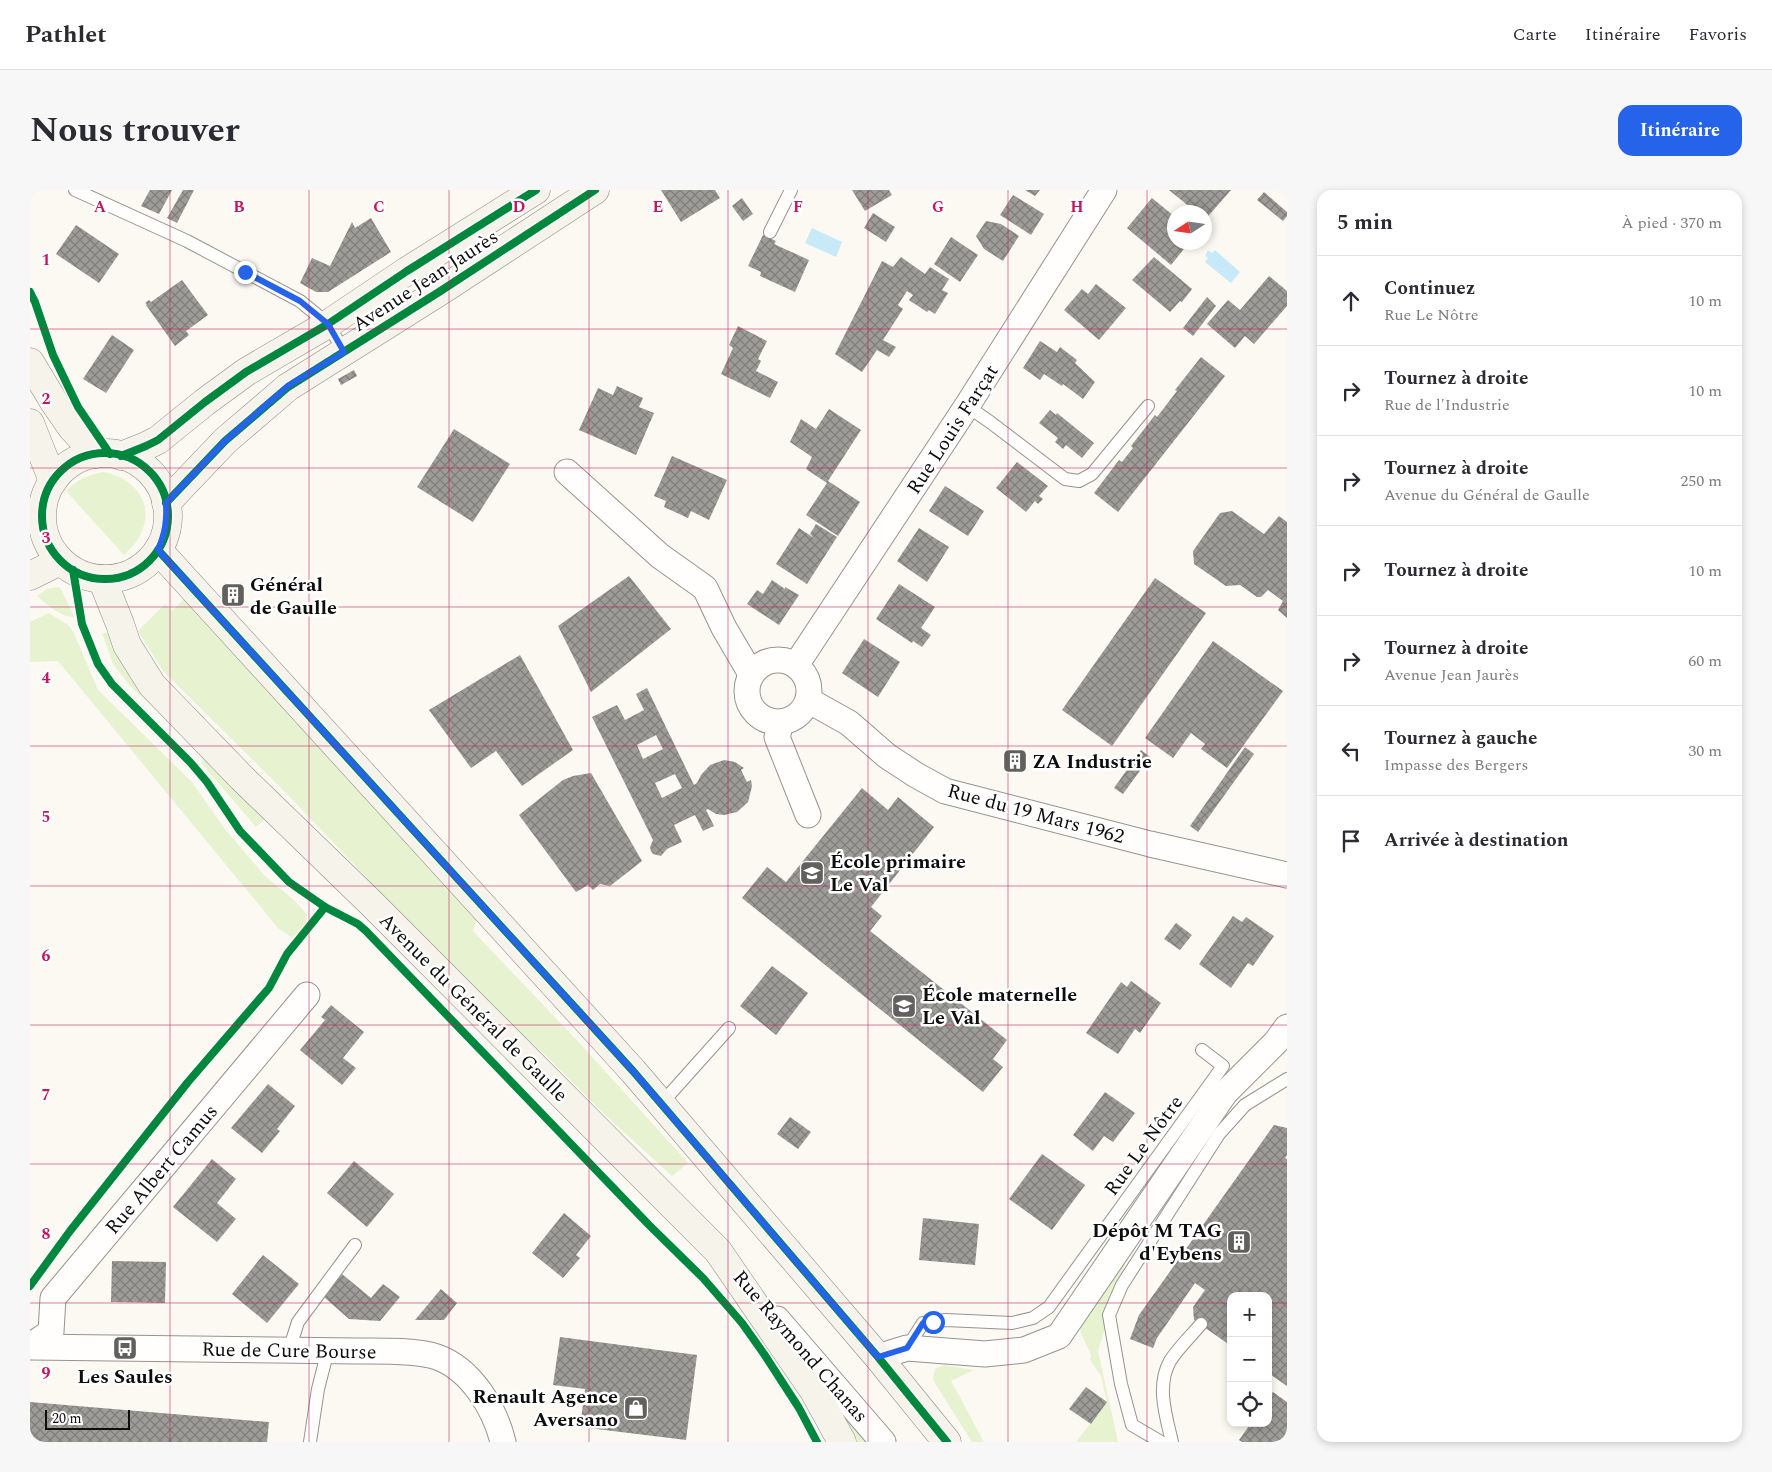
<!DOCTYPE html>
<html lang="fr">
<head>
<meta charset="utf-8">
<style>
	:root { --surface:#fff; --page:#f7f7f7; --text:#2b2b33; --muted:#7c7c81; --line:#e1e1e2; --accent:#2563eb }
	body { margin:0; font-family:Spectral,serif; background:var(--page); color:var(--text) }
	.controls { position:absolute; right:15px; bottom:15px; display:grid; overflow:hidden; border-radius:10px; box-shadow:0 2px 8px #0003 }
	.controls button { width:45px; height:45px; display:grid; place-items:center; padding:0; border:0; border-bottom:1px solid var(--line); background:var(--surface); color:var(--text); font:25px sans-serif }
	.compass { position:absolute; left:1137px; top:15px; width:45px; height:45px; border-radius:50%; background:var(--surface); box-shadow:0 2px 8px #0003; rotate:258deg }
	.scale { position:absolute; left:15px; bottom:12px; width:85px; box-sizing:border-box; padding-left:5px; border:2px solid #0e0e0e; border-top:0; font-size:14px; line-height:18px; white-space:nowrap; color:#0e0e0e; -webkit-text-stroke:4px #fff; paint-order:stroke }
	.stop { position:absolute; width:15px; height:15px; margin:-11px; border:4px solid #2563eb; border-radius:50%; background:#fff }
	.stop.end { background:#2563eb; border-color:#fff; box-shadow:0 1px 5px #0008 }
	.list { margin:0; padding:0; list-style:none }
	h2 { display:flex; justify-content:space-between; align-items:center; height:65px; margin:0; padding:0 20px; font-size:21px }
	h2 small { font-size:16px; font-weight:400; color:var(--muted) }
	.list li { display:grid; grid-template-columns:32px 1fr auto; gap:15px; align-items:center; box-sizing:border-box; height:90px; padding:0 20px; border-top:1px solid var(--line) }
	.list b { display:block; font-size:19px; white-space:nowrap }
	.list p { margin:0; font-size:16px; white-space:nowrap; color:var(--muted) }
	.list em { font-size:16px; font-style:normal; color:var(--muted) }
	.icon { flex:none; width:28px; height:28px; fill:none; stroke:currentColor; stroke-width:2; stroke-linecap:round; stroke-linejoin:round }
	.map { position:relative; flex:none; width:1257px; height:1252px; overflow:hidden; border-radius:15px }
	header { display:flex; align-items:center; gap:30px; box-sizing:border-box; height:70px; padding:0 25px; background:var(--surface); border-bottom:1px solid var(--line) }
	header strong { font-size:24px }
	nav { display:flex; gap:28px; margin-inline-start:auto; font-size:18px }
	.intro { display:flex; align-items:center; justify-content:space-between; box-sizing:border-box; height:120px; padding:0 30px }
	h1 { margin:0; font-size:35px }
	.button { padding:12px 22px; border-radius:15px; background:var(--accent); color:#fff; font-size:18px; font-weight:700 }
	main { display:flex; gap:30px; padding:0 30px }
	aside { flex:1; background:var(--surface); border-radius:15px; box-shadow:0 2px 8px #0003 }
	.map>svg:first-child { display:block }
</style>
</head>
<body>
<header>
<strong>Pathlet</strong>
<nav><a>Carte</a><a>Itinéraire</a><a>Favoris</a></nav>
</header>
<div class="intro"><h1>Nous trouver</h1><a class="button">Itinéraire</a></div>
<main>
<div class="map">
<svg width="1257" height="1252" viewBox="0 0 1257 1252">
	<defs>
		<pattern id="building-cross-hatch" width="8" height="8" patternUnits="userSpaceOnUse" patternTransform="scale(1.25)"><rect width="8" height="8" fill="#9e9c98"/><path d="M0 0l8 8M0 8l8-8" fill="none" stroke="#7f7e7a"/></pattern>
	</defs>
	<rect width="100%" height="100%" fill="#fcf9f2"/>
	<!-- grass -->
	<g fill="#e6f2d0">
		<path d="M73,282C119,291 130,334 94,365L36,301C47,290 57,285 73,282Z"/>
		<path d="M28,397L31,399L44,427C31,427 17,415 7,406L17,399Z"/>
		<path d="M154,409C185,442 217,475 247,508C313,581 376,658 448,725L443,741L556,860L658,973L642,986L572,922L516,866L470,824L372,725L256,603L133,481L108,441L135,414L142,421Z"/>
		<polygon points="19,423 38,435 43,441 68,500 161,591 195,639 234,685 265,711 277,724 276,733 264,749 248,738 28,471 0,472 0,432"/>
		<polygon points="72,443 80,443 102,485 128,522 100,496 83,474"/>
		<polygon points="174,567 235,629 226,637 171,573"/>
		<polygon points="1100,1058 1068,1161 1088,1252 1046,1252 1077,1212 1071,1186 1060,1170 1061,1165 1051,1143 1049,1127"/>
		<polygon points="914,1175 944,1180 921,1191 954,1252 942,1252 903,1190 905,1179"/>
		<polygon points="802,1200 843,1252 821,1252"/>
	</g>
	<!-- water -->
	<g fill="#c7e9f8">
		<polygon points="782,38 812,52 806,67 775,53"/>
		<polygon points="1178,60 1182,63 1185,60 1210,82 1201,93 1175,72 1178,68 1175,66"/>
	</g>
	<!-- building -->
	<g fill="url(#building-cross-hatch)" fill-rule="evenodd">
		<polygon points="120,0 142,0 129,24 111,16"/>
		<polygon points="153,0 164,0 147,33 137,28"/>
		<polygon points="631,0 685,0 690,8 651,32"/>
		<polygon points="822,0 859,0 862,5 835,21"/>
		<polygon points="995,0 1010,0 1005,6"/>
		<polygon points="1139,0 1201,0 1174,31 1174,22 1166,22"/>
		<polygon points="1234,2 1257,22 1257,26 1253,31 1227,10"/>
		<polygon points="983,5 1014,24 1001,45 970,25"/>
		<polygon points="712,8 723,24 713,31 702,16"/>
		<polygon points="1122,8 1144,26 1144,52 1154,52 1150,56 1154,59 1141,75 1097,38"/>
		<polygon points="843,23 865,37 856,52 834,38"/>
		<polygon points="341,28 361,62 298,102 286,102 270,93 282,68 300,76 322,32 325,38"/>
		<polygon points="956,31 971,34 989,46 973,71 954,59 946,46"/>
		<polygon points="46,35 89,64 69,93 26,64"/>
		<polygon points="733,45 746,51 744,54 779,70 765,102 730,86 731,82 718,76"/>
		<polygon points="921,47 948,65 930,92 904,74"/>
		<polygon points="871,67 895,84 900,77 919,89 912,100 918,103 905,124 899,120 897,122 879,110 883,105 877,101 868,115 873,119 853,150 866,157 859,167 847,160 832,182 805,164 852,71 863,77"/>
		<polygon points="1124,67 1162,99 1152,112 1150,111 1140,122 1102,90"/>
		<polygon points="1239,86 1257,101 1257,116 1224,154 1215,146 1205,158 1177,134 1198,110 1210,120"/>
		<polygon points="152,90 178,125 156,141 159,145 145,156 116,115 117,114 115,113 119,110 121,112"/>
		<polygon points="1066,94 1096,118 1069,150 1034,120 1052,99 1058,104"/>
		<polygon points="1177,107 1186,116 1163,146 1153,138"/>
		<polygon points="708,136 737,151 728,169 731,171 726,181 748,192 740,208 691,184 703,158 699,155"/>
		<polygon points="82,145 104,160 76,203 53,189"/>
		<polygon points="1010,151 1027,162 1030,157 1047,170 1045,173 1065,192 1053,209 1033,194 1032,196 1014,184 1010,190 993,178"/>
		<polygon points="1171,167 1195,186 1088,322 1064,303 1089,270 1092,272 1103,258 1101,256 1125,225 1127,227 1147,201 1145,200"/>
		<polygon points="324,180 327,186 311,195 308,189"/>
		<polygon points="587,196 613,208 609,217 624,223 606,265 549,240 568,198 583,205"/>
		<polygon points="799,219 831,240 798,291 830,312 808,346 776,325 797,293 776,279 782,267 760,252 771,229 786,239"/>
		<polygon points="1020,220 1026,225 1027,223 1064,253 1052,268 1036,255 1033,259 1025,252 1028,248 1009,233"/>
		<polygon points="424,239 480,274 443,332 387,297"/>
		<polygon points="642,266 697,290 679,330 661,321 658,328 634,317 636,311 624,306"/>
		<polygon points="987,272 1018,296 1009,306 1013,309 1008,314 1005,311 996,322 966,298"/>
		<polygon points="915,296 954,321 938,346 899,321"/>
		<polygon points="1202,321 1234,344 1249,326 1257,332 1257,428 1248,420 1253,411 1238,400 1231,407 1227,407 1210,395 1196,396 1164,374 1163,361 1190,323"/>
		<polygon points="786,334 807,347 777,394 746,374 769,338 784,348 780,344"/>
		<polygon points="889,338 919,357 897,392 867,371"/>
		<polygon points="599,386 641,439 561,502 528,436"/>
		<polygon points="1125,388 1176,423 1082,556 1032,520"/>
		<polygon points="742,390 755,399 755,397 769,405 749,435 717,414 727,400 733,404"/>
		<polygon points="869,394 905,417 891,438 901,445 892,457 883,451 882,453 846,429"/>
		<polygon points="200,396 212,408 207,414 195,401"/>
		<polygon points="834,449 870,472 848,507 812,483"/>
		<polygon points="1183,451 1253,501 1197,578 1171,559 1175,554 1161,543 1143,568 1115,548"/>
		<polygon points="490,465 543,560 492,596 466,561 441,578 399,520"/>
		<path d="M617,498L664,595L667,593L671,585L680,575L694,570L705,572L714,578L711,580L717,592L721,590L722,596L718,612L707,622L694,625L686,624L678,619L676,620L684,636L673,641L665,625L644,635L652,652L637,659L631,666L623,664L621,661L620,657L623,650L562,527L587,515L595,530L614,520L606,504ZM626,545L633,559L613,569L607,555ZM645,584L652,598L632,608L625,593Z"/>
		<polygon points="1215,557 1224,564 1168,642 1160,636"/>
		<polygon points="985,560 997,568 986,583 974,574"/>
		<polygon points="1111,560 1120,567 1093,604 1084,598"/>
		<polygon points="561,583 612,671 580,696 570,694 563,700 558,695 546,702 489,625 533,590 543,586"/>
		<polygon points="832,598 858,620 868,607 904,637 841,717 852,726 840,741 977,850 963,869 973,877 953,902 712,708 737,677 756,692"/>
		<polygon points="1203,726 1212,732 1216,727 1244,746 1223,776 1218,773 1201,798 1169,774"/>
		<polygon points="1146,733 1162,745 1150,760 1134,749"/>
		<polygon points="742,776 778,803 746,845 710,816"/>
		<polygon points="1101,791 1131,813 1110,843 1105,839 1088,864 1056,843 1091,792 1097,797"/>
		<polygon points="301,815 334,842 313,868 326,878 312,895 270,860 295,830 291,827"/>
		<polygon points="238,894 265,916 247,939 250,941 232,963 201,938"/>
		<polygon points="1075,902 1105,923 1083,952 1074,946 1063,961 1043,945"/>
		<polygon points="760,927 781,942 768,959 747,944"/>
		<polygon points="1244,935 1257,938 1257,965 1255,968 1257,969 1257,1196 1238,1183 1238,1106 1201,1106 1201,1156 1164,1130 1163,1117 1175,1100 1165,1093 1127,1148 1123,1158 1100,1149 1109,1125"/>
		<polygon points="1012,964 1055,995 1022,1040 979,1009"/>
		<polygon points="182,969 206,989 187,1013 206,1029 187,1052 143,1017"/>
		<polygon points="324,971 364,1004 337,1037 297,1003"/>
		<polygon points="534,1023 561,1046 546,1065 550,1068 533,1088 502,1063"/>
		<polygon points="893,1028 949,1034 945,1075 889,1070"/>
		<polygon points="233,1065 269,1094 237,1133 202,1104"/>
		<polygon points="82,1071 136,1072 135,1113 81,1112"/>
		<polygon points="312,1084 341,1108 353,1094 370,1107 350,1131 319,1129 294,1107"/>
		<polygon points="411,1099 427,1113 414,1130 385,1130"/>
		<polygon points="530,1147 667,1165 656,1250 550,1237 555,1199 523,1195"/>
		<polygon points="1056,1197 1077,1212 1061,1234 1039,1219"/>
		<polygon points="1243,1202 1257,1212 1257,1252 1212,1252 1209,1250 1221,1233 1238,1233 1238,1208"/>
		<polygon points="0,1212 239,1232 237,1252 0,1252"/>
	</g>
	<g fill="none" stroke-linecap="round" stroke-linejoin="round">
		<defs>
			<g id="lane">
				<polyline points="45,0 157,51 270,111 298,134 314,162"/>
				<polyline points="740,42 761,0"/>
				<polyline points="937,216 960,232 1035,289 1049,291 1062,284 1118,216"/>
				<polyline points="631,914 699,838"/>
				<polyline points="877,1158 893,1133 916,1130 982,1133 1003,1128 1019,1117 1193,876 1172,860"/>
				<polyline points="259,1160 268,1132 325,1055"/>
				<polyline points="280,1252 288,1199 298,1160"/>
				<polyline points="1131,1252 1102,1235 1091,1194 1079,1125 1092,1095 1189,944 1215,915 1257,889"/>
				<path d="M1142,1252C1136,1226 1126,1196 1140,1171C1148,1158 1161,1146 1171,1134"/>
			</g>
			<g id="street">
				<polyline points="537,282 630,366 675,398 694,438 721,484"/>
				<circle cx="748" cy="501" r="31"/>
				<polyline points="766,475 937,216 1074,0"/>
				<polyline points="778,510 819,533 857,566 886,585 915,601 1120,654 1257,685"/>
				<polyline points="751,533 747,547 778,625"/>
				<polyline points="747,1129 853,1252"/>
				<polyline points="0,1156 21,1142 23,1108 277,805"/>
				<path d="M0,1157L327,1161C349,1161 387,1160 407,1167C441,1179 465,1219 473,1252"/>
				<polyline points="848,1167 877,1158 955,1164 994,1160 1029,1146 1195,903 1246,852 1257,837"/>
			</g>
			<g id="secondary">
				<polyline points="0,172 24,212 42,238 66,264"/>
				<polyline points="0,233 23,291"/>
				<circle cx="75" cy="326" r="63"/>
				<polyline points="91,266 116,256 128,250 175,212 216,182 298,134 377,81 506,0"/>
				<polyline points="136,313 195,251 258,197 409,102 565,0"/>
				<polyline points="128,360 603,881 848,1167 917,1252"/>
				<polyline points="0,386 30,371"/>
				<polyline points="72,389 90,434 97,455 122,495 212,588 339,711 688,1061 784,1201 812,1252"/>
			</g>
		</defs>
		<!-- lane casing -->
		<use href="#lane" stroke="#959491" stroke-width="14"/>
		<!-- street casing -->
		<use href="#street" stroke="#959491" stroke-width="27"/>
		<!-- secondary casing -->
		<use href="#secondary" stroke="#8c8a87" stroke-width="29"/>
		<!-- lane -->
		<use href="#lane" stroke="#fffefd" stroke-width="12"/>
		<!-- street -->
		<use href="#street" stroke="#fffefd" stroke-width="25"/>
		<!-- secondary -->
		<use href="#secondary" stroke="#f5f3ea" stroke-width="28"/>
		<defs>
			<g id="cycleway">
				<polyline points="0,102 5,112 23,165 48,217 80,264"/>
				<circle cx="75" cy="326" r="63"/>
				<polyline points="91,266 116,256 128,250 175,212 216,182 298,134 377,81 506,0"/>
				<polyline points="136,313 195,251 258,197 409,102 565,0"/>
				<polyline points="128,360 603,881 848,1167 917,1252"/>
				<polyline points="43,380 52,434 68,474 82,494 160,572 177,592 210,641 259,692 295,717 328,734 336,741 619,1035 673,1088 712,1133 734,1164 769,1218 787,1252"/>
				<polyline points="0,1096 40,1041 158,892 239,798 257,764 295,717"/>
			</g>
		</defs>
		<!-- cycleway casing -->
		<use href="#cycleway" stroke="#fff" stroke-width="11"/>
		<!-- cycleway -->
		<use href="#cycleway" stroke="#00873e" stroke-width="8"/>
	</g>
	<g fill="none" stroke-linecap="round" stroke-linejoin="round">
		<!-- route -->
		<path stroke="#2563eb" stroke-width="6" d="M215,82L270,111L298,134L314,162L258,196L195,251L136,313C137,331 135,343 128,360L603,881L848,1167L877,1158L893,1133L903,1132"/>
	</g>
	<!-- grid -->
	<path fill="none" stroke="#c2185b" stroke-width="1" stroke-opacity="0.55" d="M140,0V1252M279,0V1252M419,0V1252M559,0V1252M698,0V1252M838,0V1252M978,0V1252M1117,0V1252M0,139H1257M0,278H1257M0,417H1257M0,556H1257M0,696H1257M0,835H1257M0,974H1257M0,1113H1201M1238,1113H1257"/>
	<!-- icons -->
	<defs>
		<symbol id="building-square" viewBox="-11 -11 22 22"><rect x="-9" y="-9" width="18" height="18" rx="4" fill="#61605e" stroke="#fff"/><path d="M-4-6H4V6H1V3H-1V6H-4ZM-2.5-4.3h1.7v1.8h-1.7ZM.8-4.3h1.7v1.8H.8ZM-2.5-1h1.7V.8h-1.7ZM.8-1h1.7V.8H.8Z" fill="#fff"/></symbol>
		<symbol id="school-square" viewBox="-11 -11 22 22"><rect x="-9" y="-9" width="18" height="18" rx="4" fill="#61605e" stroke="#fff"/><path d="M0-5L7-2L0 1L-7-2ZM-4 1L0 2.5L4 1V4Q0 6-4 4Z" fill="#fff"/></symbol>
		<symbol id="bus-square" viewBox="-11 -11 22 22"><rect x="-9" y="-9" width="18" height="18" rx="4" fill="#61605e" stroke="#fff"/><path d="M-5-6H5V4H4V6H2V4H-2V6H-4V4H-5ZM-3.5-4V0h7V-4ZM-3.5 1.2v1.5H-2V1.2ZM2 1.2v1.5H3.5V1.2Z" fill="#fff"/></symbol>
		<symbol id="shop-square" viewBox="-11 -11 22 22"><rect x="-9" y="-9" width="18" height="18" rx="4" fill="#61605e" stroke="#fff"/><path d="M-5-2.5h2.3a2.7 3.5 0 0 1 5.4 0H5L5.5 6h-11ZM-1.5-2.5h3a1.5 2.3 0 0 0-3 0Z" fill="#fff"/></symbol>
	</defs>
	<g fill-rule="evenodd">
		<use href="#building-square" x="189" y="391" width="28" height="28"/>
		<use href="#building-square" x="971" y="557" width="28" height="28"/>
		<use href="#school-square" x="768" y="669" width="28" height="28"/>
		<use href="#school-square" x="860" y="802" width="28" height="28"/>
		<use href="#building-square" x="1195" y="1038" width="28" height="28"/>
		<use href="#bus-square" x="81" y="1144" width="28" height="28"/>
		<use href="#shop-square" x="592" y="1204" width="28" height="28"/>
	</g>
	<g text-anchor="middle" stroke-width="5" stroke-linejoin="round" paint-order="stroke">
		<!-- street labels -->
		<g font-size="20" fill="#0e0e0e" stroke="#fff">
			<text transform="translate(395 90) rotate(-33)" y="7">Avenue Jean Jaurès</text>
			<text transform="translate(922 239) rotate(-57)" y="7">Rue Louis Farçat</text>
			<text transform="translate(1006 623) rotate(15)" y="7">Rue du 19 Mars 1962</text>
			<text transform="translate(444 817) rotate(45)" y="7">Avenue du Général de Gaulle</text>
			<text transform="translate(1113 955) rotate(-54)" y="7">Rue Le Nôtre</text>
			<text transform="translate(131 979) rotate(-50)" y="7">Rue Albert Camus</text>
			<text transform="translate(771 1156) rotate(49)" y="7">Rue Raymond Chanas</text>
			<text transform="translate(259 1160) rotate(1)" y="7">Rue de Cure Bourse</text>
		</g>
		<!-- poi labels -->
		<g font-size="20" font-weight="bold" fill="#0e0e0e" stroke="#fff" text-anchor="start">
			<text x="220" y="401">Général<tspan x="220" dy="23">de Gaulle</tspan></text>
			<text x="1002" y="578">ZA Industrie</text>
			<text x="800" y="678">École primaire<tspan x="800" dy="23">Le Val</tspan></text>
			<text x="892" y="811">École maternelle<tspan x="892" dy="23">Le Val</tspan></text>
			<text x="1192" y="1047" text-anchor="end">Dépôt M TAG<tspan x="1192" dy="23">d'Eybens</tspan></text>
			<text x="95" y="1193" text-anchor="middle">Les Saules</text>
			<text x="588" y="1213" text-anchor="end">Renault Agence<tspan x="588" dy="23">Aversano</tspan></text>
		</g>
	</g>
	<g font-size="16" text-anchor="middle" font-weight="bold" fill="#c2185b" stroke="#fff" stroke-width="5" stroke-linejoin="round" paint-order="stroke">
		<text x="70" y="22">A</text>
		<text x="209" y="22">B</text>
		<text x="349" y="22">C</text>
		<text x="489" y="22">D</text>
		<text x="628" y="22">E</text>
		<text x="768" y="22">F</text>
		<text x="908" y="22">G</text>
		<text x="1047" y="22">H</text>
		<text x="16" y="75">1</text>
		<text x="16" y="214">2</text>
		<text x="16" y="353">3</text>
		<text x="16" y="493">4</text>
		<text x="16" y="632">5</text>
		<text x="16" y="771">6</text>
		<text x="16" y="910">7</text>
		<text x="16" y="1049">8</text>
		<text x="16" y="1188">9</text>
	</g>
</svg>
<div class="controls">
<button>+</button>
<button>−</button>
<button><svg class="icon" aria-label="locate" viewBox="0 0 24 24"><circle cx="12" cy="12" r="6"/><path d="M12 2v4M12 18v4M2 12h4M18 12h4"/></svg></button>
</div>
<svg class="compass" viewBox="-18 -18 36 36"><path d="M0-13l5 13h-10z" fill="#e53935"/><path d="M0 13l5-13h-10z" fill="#7c7c81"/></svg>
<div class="scale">20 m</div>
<div class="stop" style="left:903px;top:1132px"></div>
<div class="stop end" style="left:215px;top:82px"></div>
</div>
<aside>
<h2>5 min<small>À pied · 370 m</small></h2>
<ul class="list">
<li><svg class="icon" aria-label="ahead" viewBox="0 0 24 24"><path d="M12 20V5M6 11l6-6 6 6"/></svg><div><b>Continuez</b><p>Rue Le Nôtre</p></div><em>10 m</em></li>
<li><svg class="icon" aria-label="right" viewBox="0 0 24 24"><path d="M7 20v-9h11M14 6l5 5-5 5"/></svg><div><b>Tournez à droite</b><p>Rue de l'Industrie</p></div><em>10 m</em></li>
<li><svg class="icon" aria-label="right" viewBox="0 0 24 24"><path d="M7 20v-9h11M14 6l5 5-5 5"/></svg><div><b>Tournez à droite</b><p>Avenue du Général de Gaulle</p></div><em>250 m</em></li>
<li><svg class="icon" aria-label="right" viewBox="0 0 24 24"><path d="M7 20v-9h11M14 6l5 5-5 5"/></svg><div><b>Tournez à droite</b></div><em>10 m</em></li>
<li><svg class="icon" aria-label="right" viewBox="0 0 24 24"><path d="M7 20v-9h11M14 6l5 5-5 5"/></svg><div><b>Tournez à droite</b><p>Avenue Jean Jaurès</p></div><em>60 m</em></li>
<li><svg class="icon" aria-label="left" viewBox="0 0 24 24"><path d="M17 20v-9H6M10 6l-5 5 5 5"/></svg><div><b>Tournez à gauche</b><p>Impasse des Bergers</p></div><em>30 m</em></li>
<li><svg class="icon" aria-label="arrive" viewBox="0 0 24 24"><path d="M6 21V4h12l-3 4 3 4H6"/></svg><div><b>Arrivée à destination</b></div></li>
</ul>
</aside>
</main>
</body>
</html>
